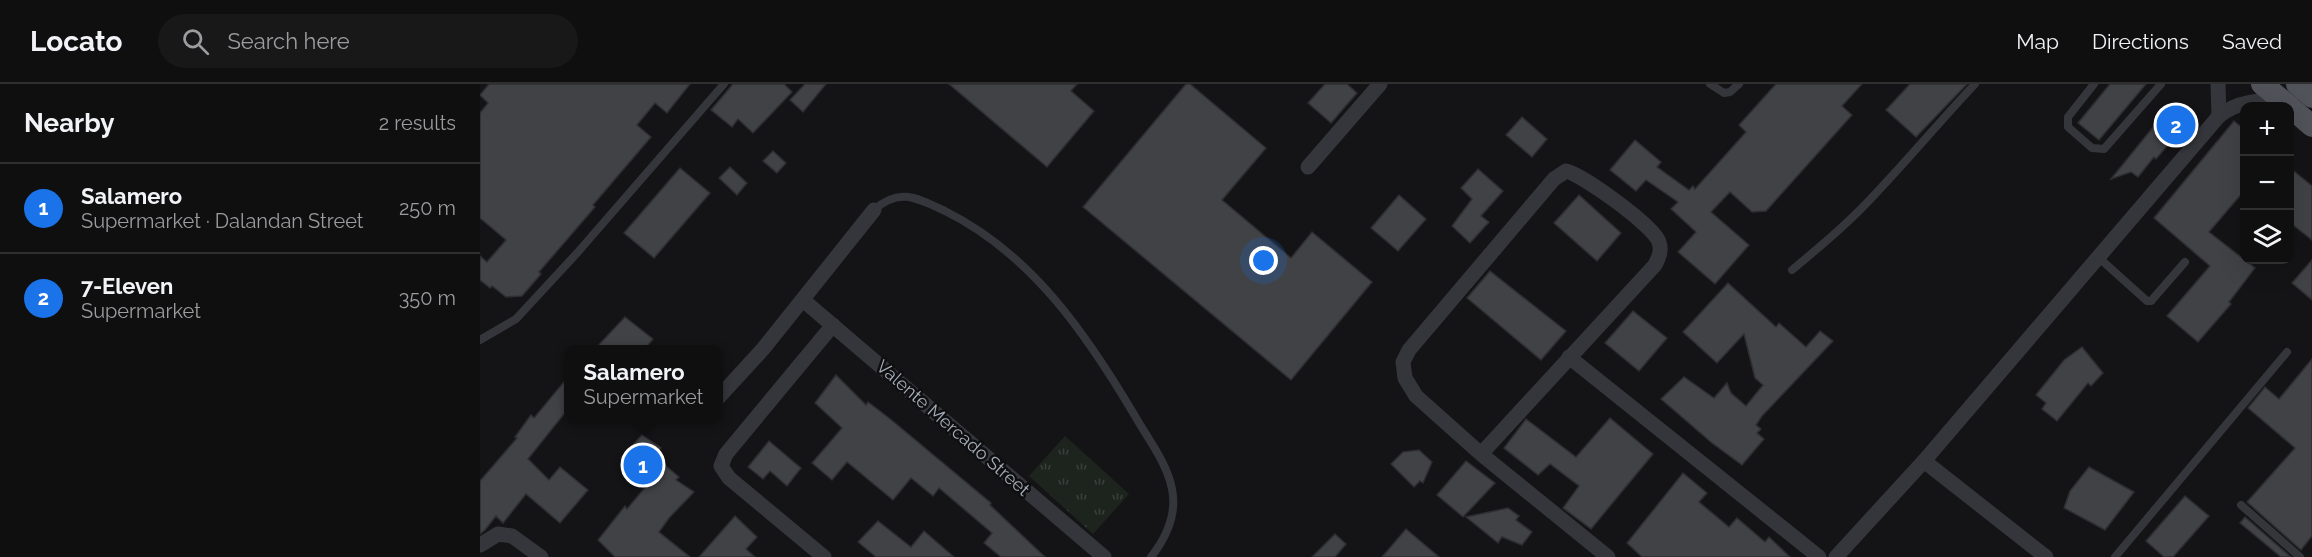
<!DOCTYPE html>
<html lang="en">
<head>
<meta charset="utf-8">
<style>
	:root { --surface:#0f0f10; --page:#181819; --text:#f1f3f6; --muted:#9b9c9f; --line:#2f2f30; --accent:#1a73e8 }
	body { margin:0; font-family:Raleway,sans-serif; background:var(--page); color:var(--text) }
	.controls { position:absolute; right:18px; top:18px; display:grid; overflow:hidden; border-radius:12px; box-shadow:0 6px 24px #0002 }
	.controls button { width:54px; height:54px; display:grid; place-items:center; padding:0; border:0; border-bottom:2px solid var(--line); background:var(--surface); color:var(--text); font:30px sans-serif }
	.you { position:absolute; left:784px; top:177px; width:21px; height:21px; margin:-15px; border:4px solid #fff; border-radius:50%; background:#1a73e8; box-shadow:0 0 0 9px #1a73e833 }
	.badge { display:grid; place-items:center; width:39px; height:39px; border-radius:50%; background:var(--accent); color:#fff; font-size:20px; font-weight:700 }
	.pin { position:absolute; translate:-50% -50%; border:3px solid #fff; box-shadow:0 2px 6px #0006 }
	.popup { position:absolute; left:84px; top:261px; width:159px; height:78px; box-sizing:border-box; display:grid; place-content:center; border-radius:12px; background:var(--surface); filter:drop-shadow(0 2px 4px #0005); font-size:20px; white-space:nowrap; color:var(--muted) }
	.popup b { font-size:22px; color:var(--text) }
	.popup::after { content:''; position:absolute; left:50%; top:100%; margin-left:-12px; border:12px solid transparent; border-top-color:var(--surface) }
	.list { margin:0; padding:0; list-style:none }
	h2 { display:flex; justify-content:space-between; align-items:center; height:78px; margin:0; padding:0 24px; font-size:26px }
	h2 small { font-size:20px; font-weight:400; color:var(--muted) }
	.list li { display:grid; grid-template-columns:39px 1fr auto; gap:18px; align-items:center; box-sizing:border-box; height:90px; padding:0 24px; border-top:2px solid var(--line) }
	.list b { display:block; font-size:22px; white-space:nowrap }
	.list p { margin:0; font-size:20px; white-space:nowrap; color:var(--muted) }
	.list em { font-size:20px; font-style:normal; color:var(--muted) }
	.icon { flex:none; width:33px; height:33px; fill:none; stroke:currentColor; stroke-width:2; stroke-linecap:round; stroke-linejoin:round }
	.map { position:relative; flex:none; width:1832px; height:473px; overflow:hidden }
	header { display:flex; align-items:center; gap:36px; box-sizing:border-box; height:84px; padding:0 30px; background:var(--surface); border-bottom:2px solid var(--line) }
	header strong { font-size:28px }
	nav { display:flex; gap:33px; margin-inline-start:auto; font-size:21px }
	.search { width:420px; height:54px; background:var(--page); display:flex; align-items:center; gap:15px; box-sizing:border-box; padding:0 21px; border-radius:33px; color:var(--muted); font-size:22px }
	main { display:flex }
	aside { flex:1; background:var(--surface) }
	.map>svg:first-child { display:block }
</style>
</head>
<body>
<header>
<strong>Locato</strong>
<div class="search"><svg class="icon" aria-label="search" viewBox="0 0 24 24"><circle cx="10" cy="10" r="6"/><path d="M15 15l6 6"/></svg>Search here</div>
<nav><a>Map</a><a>Directions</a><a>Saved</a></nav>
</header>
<main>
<aside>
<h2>Nearby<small>2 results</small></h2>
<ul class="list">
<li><span class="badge">1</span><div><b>Salamero</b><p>Supermarket · Dalandan Street</p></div><em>250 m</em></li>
<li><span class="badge">2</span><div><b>7-Eleven</b><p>Supermarket</p></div><em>350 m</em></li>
</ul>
</aside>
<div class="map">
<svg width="1832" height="473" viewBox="0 0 1832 473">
	<defs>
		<pattern id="park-tufts" width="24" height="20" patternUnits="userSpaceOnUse" patternTransform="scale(1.5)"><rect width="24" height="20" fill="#1c241d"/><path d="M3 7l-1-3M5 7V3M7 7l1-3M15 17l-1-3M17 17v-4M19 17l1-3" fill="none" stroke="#3a413c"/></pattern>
	</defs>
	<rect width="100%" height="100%" fill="#141416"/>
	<!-- park -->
	<polygon fill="url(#park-tufts)" points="585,352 649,410 613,450 549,392"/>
	<!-- building -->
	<g fill="#404246" stroke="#2e2e32" stroke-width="1.5">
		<polygon points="9,0 210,0 187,29 175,19 157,41 171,53 113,121 115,123 59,188 61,190 42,212 26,213 12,202 10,204 0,196 0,172 7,178 26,156 0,134 0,29 8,19 0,11"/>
		<polygon points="253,0 304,0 312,8 273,49 258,35 252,43 231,26"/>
		<polygon points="325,0 346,0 323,28 310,16"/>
		<polygon points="469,0 597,0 591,7 614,27 567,83"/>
		<polygon points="706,0 710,0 786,64 742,116 811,174 832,148 892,198 811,296 603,123"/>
		<polygon points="845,0 867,0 877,9 851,39 828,19"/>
		<polygon points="1296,0 1382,0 1362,22 1372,31 1286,127 1272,128 1250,108 1231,128 1269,161 1235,200 1198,168 1216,148 1191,125 1198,118 1166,96 1156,107 1130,86 1155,56 1181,78 1177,83 1209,106 1213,102 1215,105 1266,48 1259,41"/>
		<polygon points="1430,0 1487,0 1436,53 1406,26"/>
		<polygon points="1630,0 1666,0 1619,56 1598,39"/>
		<polygon points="1683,31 1692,31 1704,42 1676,75 1674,73 1658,93 1651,88 1631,95"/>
		<polygon points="1042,33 1067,55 1052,73 1026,51"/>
		<polygon points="1754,37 1764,45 1764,107 1729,148 1775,184 1749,218 1751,220 1718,258 1687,232 1730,182 1674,134"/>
		<polygon points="293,67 306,79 297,89 283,77"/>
		<polygon points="250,83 267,99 257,111 239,94"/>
		<polygon points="1809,83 1832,102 1832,156 1809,138"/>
		<polygon points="200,84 230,109 174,174 144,149"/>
		<polygon points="998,85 1023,107 1001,132 1009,138 990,159 972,142 992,115 981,104"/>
		<polygon points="919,111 946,135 918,167 891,144"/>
		<polygon points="1099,111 1141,149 1117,177 1074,139"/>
		<polygon points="1832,176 1832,216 1812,199"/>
		<polygon points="1010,187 1086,247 1061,276 987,214"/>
		<polygon points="1248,199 1296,243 1299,239 1326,263 1340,247 1353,257 1282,332 1276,341 1281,345 1277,349 1284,355 1262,381 1232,359 1181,315 1204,293 1234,314 1247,299 1251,309 1266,322 1283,301 1275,294 1264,250 1237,279 1203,248"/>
		<polygon points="1153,227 1187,254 1159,287 1125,259"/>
		<polygon points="145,233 173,255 164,266 114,266"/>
		<polygon points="1602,263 1623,289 1611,302 1608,299 1577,337 1562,325 1566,319 1556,311 1584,276"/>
		<polygon points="1832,275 1832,452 1821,466 1767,418 1815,364 1768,324 1785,303 1799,315"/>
		<polygon points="356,291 386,321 388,318 409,334 511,419 510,421 565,473 521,473 504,459 512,449 459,404 453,412 431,394 413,416 367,378 352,396 332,379 362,344 335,319"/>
		<polygon points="88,293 88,325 48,375 69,396 80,383 108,406 80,439 46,410 23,439 16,432 5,446 0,450 0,397 37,354 35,353 51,331 54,334"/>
		<polygon points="1130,334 1173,370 1111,445 1083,424 1099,402 1070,380 1058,391 1024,364 1046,335 1096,373"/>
		<polygon points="162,351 181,364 174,372 199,393 196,396 214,408 189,434 179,448 210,473 135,473 118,456 145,422 147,425 173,394 141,374"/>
		<polygon points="289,357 321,384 307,402 290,387 283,395 268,383"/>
		<polygon points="939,366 952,378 943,399 940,397 934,403 911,380 923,368"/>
		<polygon points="986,377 1015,399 983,433 957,411"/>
		<polygon points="1609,383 1654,408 1625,446 1584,424 1590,407"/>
		<polygon points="1203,389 1227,409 1219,418 1249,443 1257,434 1285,458 1289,453 1310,473 1162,473 1147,459"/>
		<polygon points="1705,412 1729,432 1693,473 1684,473 1666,457"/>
		<polygon points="1028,424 1039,432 1036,436 1052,448 1042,461 1022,453 1018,459 986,433"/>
		<polygon points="255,432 277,453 266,465 275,473 219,473"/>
		<polygon points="1765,433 1811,473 1801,473 1760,439"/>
		<polygon points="398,437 431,463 444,447 474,473 396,473 378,458"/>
		<polygon points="926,445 959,473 902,473"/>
		<polygon points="855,450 866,460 855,473 832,473"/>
	</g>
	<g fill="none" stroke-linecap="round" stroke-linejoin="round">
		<!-- service -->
		<g stroke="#35363b" stroke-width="8">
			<polyline points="1230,0 1244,9 1250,8 1259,0"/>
			<polyline points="1614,0 1588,33 1588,43 1612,64 1624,65 1681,0"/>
			<path d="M394,126C419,103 437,114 465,127C552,170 607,251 655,332C668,355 687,379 692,405C697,430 686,454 671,473"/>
			<polyline points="1618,173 1667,217 1671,217 1705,178"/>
			<path d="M1312,186C1342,161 1372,136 1398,107C1431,72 1462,35 1495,0"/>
			<polyline points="0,256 36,235 98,168 244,0"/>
			<polyline points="1761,421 1820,473"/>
			<polyline points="1635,473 1807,268"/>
		</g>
		<!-- minor -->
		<g stroke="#35363b" stroke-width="15">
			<polyline points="1738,0 1739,32"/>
			<polyline points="828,83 900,0"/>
			<polyline points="323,216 624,473"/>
			<polyline points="1089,273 1339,473"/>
			<polyline points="238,314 283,265 394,126"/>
			<path d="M1001,370L1175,181C1179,173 1182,167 1179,158C1174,142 1103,91 1086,87L1074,95L929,266L923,278L925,294L936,312L1001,370L1128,473"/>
			<polyline points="1444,377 1566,473"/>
			<polyline points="0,461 18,450 32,452 61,473"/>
			<polyline points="344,473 249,394 241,382 246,370 353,241"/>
			<path d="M1356,473L1444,377L1739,32C1758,17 1779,16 1802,17"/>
		</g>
		<!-- primary -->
		<g stroke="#51535a" stroke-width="22">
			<polyline points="1782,0 1809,22"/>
			<polyline points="1817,0 1832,13"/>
			<polyline points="1810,23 1832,42"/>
		</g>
	</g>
	<g text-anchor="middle" stroke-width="5" stroke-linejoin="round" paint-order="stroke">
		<!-- street labels -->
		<g font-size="18" fill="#a5acb7" stroke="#0f0f11">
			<text transform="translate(473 344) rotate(41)" y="6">Valente Mercado Street</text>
		</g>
	</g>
</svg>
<div class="controls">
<button>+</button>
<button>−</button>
<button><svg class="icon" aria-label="layers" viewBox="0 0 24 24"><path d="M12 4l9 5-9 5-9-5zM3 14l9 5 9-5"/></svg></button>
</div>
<div class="you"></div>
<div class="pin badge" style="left:163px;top:381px">1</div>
<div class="popup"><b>Salamero</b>Supermarket</div>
<div class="pin badge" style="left:1696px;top:41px">2</div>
</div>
</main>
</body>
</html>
